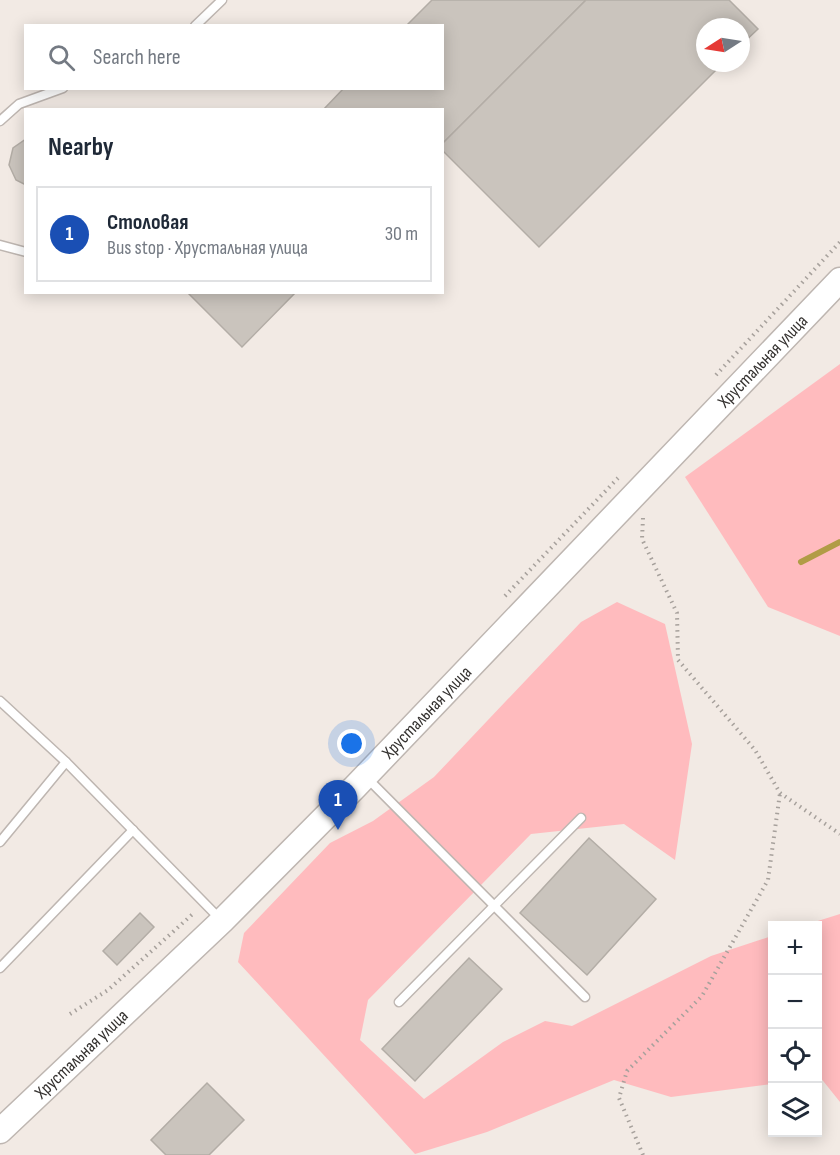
<!DOCTYPE html>
<html lang="en">
<head>
<meta charset="utf-8">
<style>
	:root { --surface:#fff; --page:#f6f6f7; --text:#1f2937; --muted:#747a83; --line:#e0e1e3; --accent:#0f766e }
	body { margin:0; font-family:"Sofia Sans Condensed",sans-serif; background:var(--page); color:var(--text) }
	.controls { position:absolute; right:18px; bottom:18px; display:grid; overflow:hidden; border-radius:0px; box-shadow:0 3px 15px #0003 }
	.controls button { width:54px; height:54px; display:grid; place-items:center; padding:0; border:0; border-bottom:2px solid var(--line); background:var(--surface); color:var(--text); font:30px sans-serif }
	.compass { position:absolute; left:696px; top:18px; width:54px; height:54px; border-radius:50%; background:var(--surface); box-shadow:0 3px 15px #0003; rotate:258deg }
	.you { position:absolute; left:352px; top:744px; width:21px; height:21px; margin:-15px; border:4px solid #fff; border-radius:50%; background:#1a73e8; box-shadow:0 0 0 9px #1a73e833 }
	.badge { display:grid; place-items:center; width:39px; height:39px; border-radius:50%; background:var(--accent); color:#fff; font-size:20px; font-weight:700 }
	.pin { position:absolute; translate:-50% -50px; filter:drop-shadow(0 2px 3px #0008) }
	.pin::after { content:''; position:absolute; top:32px; width:21px; height:18px; background:inherit; clip-path:polygon(0 0,100% 0,50% 100%) }
	.list { margin:0; padding:0; list-style:none }
	h2 { display:flex; justify-content:space-between; align-items:center; height:78px; margin:0; padding:0 24px; font-size:26px }
	h2 small { font-size:20px; font-weight:400; color:var(--muted) }
	.list li { display:grid; grid-template-columns:39px 1fr auto; gap:18px; align-items:center; box-sizing:border-box; height:96px; margin:0 12px 12px; padding:0 12px; border:2px solid var(--line); border-radius:0px }
	.list b { display:block; font-size:22px; white-space:nowrap }
	.list p { margin:0; font-size:20px; white-space:nowrap; color:var(--muted) }
	.list em { font-size:20px; font-style:normal; color:var(--muted) }
	.icon { flex:none; width:33px; height:33px; fill:none; stroke:currentColor; stroke-width:2; stroke-linecap:round; stroke-linejoin:round }
	.map { position:relative; flex:none; width:840px; height:1155px; overflow:hidden }
	.search { position:absolute; background:var(--surface); box-shadow:0 3px 15px #0003; left:24px; top:24px; width:420px; height:66px; display:flex; align-items:center; gap:15px; box-sizing:border-box; padding:0 21px; border-radius:0px; color:var(--muted); font-size:22px }
	.panel { position:absolute; background:var(--surface); box-shadow:0 3px 15px #0003; left:24px; top:108px; width:420px; height:186px; border-radius:0px }
	.map>svg:first-child { display:block }
</style>
</head>
<body>
<div class="map">
<svg width="840" height="1155" viewBox="0 0 840 1155">
	<rect width="100%" height="100%" fill="#f2eae4"/>
	<!-- green -->
	<g fill="#ffbbbe">
		<polygon points="840,364 840,636 768,607 685,477"/>
		<polygon points="617,602 665,624 692,744 675,860 624,824 531,834 368,1000 360,1040 424,1099 503,1042 545,1021 572,1026 711,956 772,936 772,1084 671,1097 614,1080 487,1132 415,1154 238,962 244,933 330,843 373,821 434,777 581,622"/>
		<polygon points="840,914 840,1102 820,1077 818,1078 818,926 805,925"/>
	</g>
	<g fill="none" stroke-linecap="round" stroke-linejoin="round">
		<!-- stream -->
		<polyline stroke="#b19c46" stroke-width="6" points="801,562 840,542"/>
	</g>
	<!-- building -->
	<g fill="#cac4bd" stroke="#b3ada6" stroke-width="1.5">
		<polygon points="432,0 586,0 442,144 442,110 323,110 344,88 442,88 442,26 406,26"/>
		<polygon points="586,0 729,0 758,29 741,45 741,27 705,27 705,63 723,63 539,247 442,150 442,144"/>
		<polygon points="26,139 26,185 16,180 9,165 13,148"/>
		<polygon points="187,292 296,292 242,347"/>
		<polygon points="589,838 656,899 587,975 520,913"/>
		<polygon points="140,913 154,927 117,965 103,951"/>
		<polygon points="469,958 502,989 415,1081 382,1049"/>
		<polygon points="207,1083 244,1120 209,1155 166,1155 151,1140"/>
	</g>
	<g fill="none" stroke-linecap="round" stroke-linejoin="round">
		<defs>
			<g id="lane">
				<polyline points="195,26 222,0"/>
				<polyline points="0,121 19,104 63,88"/>
				<polyline points="0,245 26,252"/>
				<polyline points="0,701 66,762 221,920"/>
				<polyline points="367,778 585,997"/>
				<polyline points="0,842 66,762"/>
				<polyline points="0,968 133,830"/>
				<polyline points="399,1002 581,818"/>
			</g>
			<g id="secondary">
				<path id="s1" d="M0,1131L222,921L355,787L840,280"/>
			</g>
		</defs>
		<!-- lane casing -->
		<use href="#lane" stroke="#beb6b1" stroke-width="11"/>
		<!-- secondary casing -->
		<use href="#secondary" stroke="#beb6b1" stroke-width="27"/>
		<!-- path -->
		<g stroke="#a7a19c" stroke-width="4" stroke-dasharray="1.5 4.5" stroke-linecap="butt">
			<polyline points="716,375 840,242"/>
			<polyline points="643,518 642,539 677,613 678,660 755,750 780,793 840,834"/>
			<polyline points="505,596 618,478"/>
			<polyline points="70,1014 108,990 195,912"/>
			<polyline points="643,1155 619,1098 627,1071 702,996 768,880 780,793"/>
		</g>
		<!-- lane -->
		<use href="#lane" stroke="#fff" stroke-width="8"/>
		<!-- secondary -->
		<use href="#secondary" stroke="#fff" stroke-width="24"/>
	</g>
	<g text-anchor="middle" stroke-width="6" stroke-linejoin="round" paint-order="stroke">
		<!-- street labels -->
		<g font-size="18" fill="#353230" stroke="#f2eae4">
			<text dy="6" stroke="none"><textPath href="#s1" startOffset="1084">Хрустальная улица</textPath></text>
			<text dy="6" stroke="none"><textPath href="#s1" startOffset="598">Хрустальная улица</textPath></text>
			<text dy="6" stroke="none"><textPath href="#s1" startOffset="112">Хрустальная улица</textPath></text>
		</g>
	</g>
</svg>
<div class="controls">
<button>+</button>
<button>−</button>
<button><svg class="icon" aria-label="locate" viewBox="0 0 24 24"><circle cx="12" cy="12" r="6"/><path d="M12 2v4M12 18v4M2 12h4M18 12h4"/></svg></button>
<button><svg class="icon" aria-label="layers" viewBox="0 0 24 24"><path d="M12 4l9 5-9 5-9-5zM3 14l9 5 9-5"/></svg></button>
</div>
<svg class="compass" viewBox="-18 -18 36 36"><path d="M0-13l5 13h-10z" fill="#e53935"/><path d="M0 13l5-13h-10z" fill="#747a83"/></svg>
<div class="you"></div>
<div class="pin badge" style="left:338px;top:830px;background:#1a4fb4">1</div>
<div class="search"><svg class="icon" aria-label="search" viewBox="0 0 24 24"><circle cx="10" cy="10" r="6"/><path d="M15 15l6 6"/></svg>Search here</div>
<section class="panel">
<h2>Nearby<small></small></h2>
<ul class="list">
<li><span class="badge" style="background:#1a4fb4">1</span><div><b>Столовая</b><p>Bus stop · Хрустальная улица</p></div><em>30 m</em></li>
</ul>
</section>
</div>
</body>
</html>
